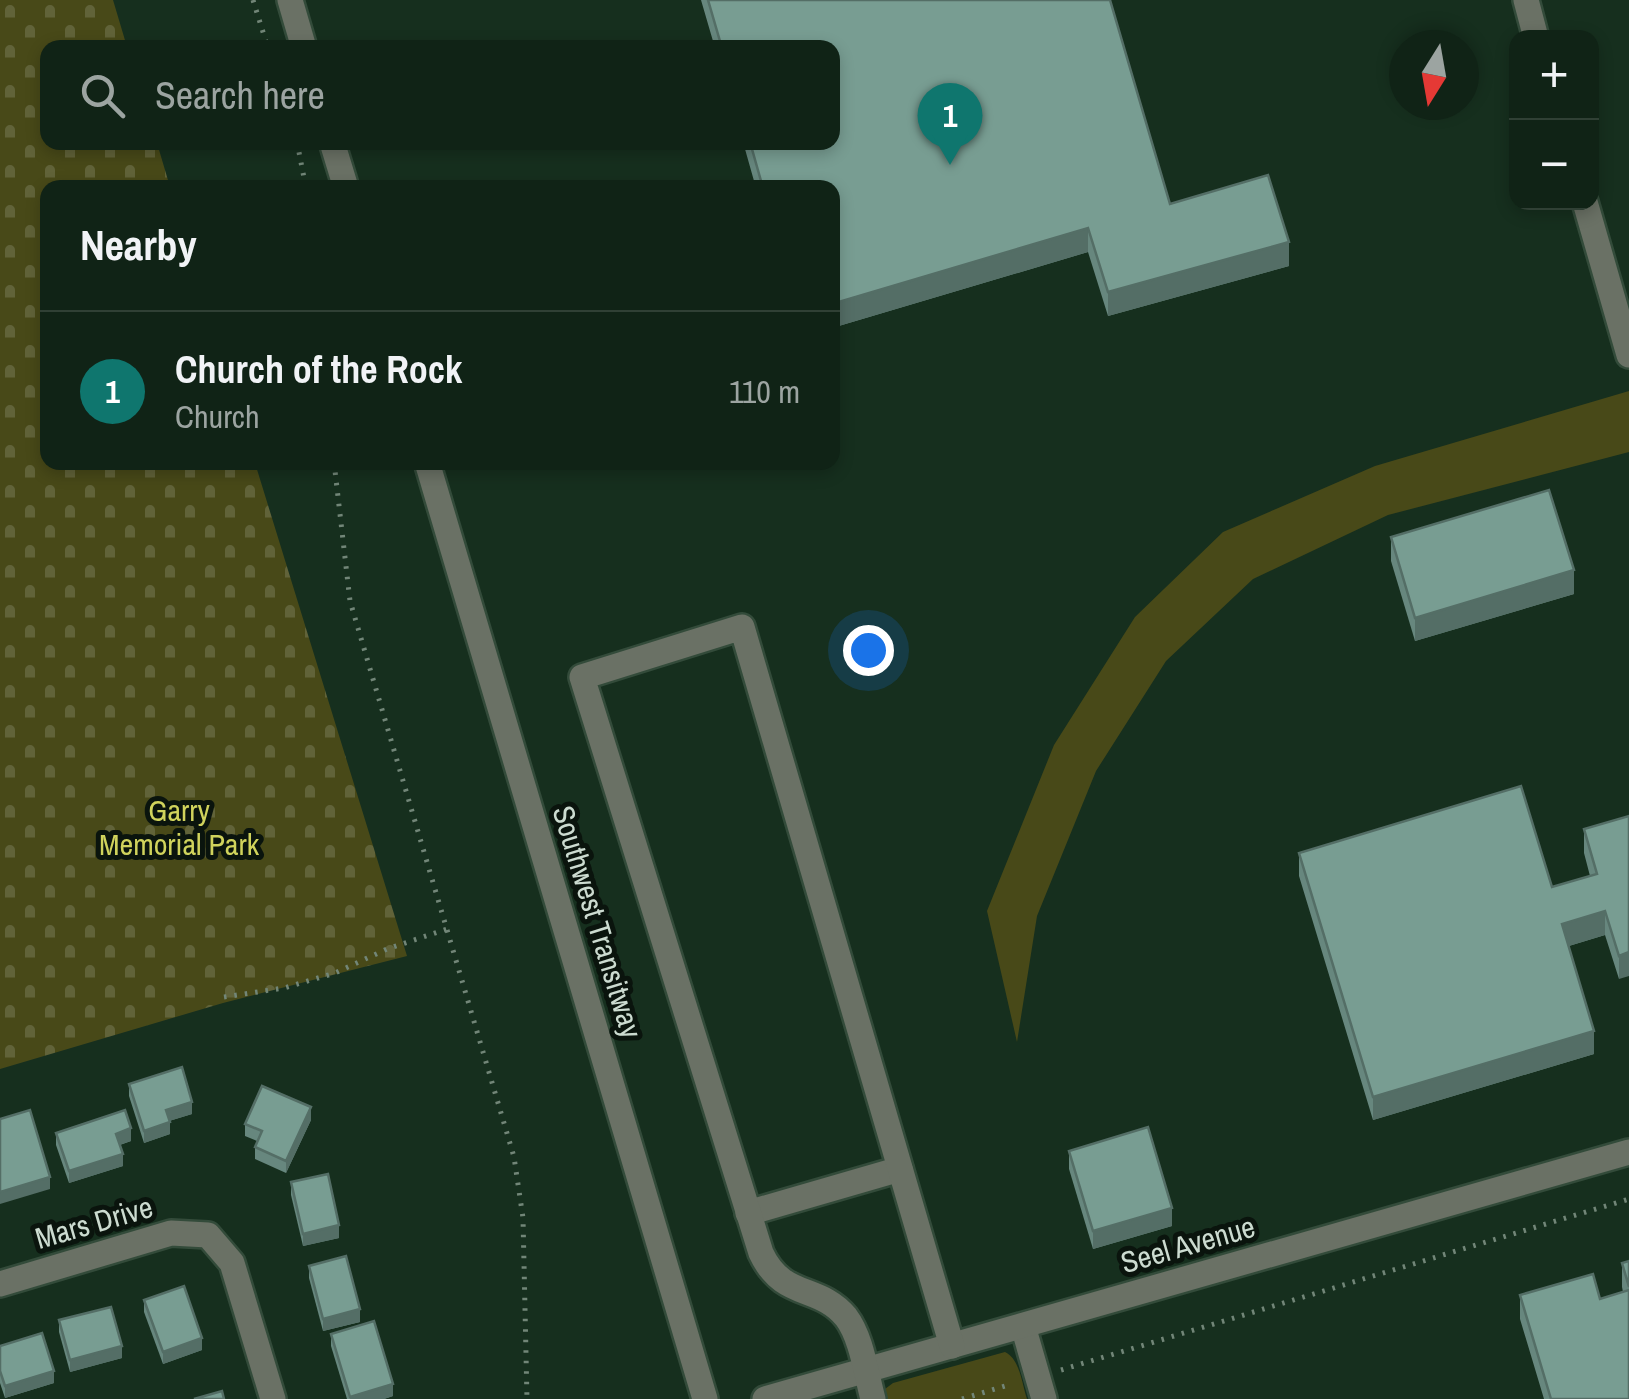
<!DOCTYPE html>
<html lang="en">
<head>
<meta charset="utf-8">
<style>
	:root { --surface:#102316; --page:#1e2f23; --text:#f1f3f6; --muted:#9ca4a1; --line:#304035; --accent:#0f766e }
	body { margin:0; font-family:"Archivo Narrow",sans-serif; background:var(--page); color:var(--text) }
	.controls { position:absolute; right:30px; top:30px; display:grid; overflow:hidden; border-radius:20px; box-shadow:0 5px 15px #0003 }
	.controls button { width:90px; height:90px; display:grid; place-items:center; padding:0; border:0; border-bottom:2px solid var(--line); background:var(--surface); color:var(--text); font:50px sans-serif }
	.compass { position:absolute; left:1389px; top:30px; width:90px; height:90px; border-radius:50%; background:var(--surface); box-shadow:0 5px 15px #0003; rotate:191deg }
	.you { position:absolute; left:868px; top:650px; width:35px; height:35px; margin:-25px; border:8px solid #fff; border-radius:50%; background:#1a73e8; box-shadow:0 0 0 15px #1a73e833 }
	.badge { display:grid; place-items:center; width:65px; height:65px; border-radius:50%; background:var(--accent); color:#fff; font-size:32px; font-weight:700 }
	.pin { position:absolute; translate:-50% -82px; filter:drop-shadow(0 2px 5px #0008) }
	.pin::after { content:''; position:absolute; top:52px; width:35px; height:30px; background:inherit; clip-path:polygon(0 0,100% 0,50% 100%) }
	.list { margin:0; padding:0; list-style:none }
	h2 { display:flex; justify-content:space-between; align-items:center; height:130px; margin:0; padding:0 40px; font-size:42px }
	h2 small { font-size:32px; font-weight:400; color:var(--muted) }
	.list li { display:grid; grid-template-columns:65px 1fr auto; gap:30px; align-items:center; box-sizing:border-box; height:160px; padding:0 40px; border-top:2px solid var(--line) }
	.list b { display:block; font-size:38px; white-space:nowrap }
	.list p { margin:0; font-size:32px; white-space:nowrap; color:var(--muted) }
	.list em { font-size:32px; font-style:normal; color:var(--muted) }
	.icon { flex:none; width:55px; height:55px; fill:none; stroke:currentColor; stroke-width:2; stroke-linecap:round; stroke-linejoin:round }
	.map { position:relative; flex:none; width:1629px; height:1399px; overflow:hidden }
	.search { position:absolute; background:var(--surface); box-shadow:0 5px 15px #0003; left:40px; top:40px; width:800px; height:110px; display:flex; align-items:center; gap:25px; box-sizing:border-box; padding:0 35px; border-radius:20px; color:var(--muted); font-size:38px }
	.panel { position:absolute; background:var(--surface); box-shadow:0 5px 15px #0003; left:40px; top:180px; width:800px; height:290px; border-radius:20px }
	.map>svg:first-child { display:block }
</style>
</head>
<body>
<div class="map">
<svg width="1629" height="1399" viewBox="0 0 1629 1399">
	<defs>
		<pattern id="cemetery-stones" width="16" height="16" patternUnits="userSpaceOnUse" patternTransform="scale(2.5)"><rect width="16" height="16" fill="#484918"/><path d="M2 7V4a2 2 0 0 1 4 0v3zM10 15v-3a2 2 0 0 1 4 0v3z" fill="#616339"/></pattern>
	</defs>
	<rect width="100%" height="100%" fill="#162f1e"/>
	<!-- green -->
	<g fill="#484918">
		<polygon points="1629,391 1629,452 1388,515 1253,579 1166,661 1096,771 1037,916 1017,1042 987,911 1054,745 1135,617 1223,532 1375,466"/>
		<path d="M1005,1352C1020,1359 1022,1384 1027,1399H882L885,1389L893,1383Z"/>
	</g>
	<!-- cemetery -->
	<polygon fill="url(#cemetery-stones)" points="0,0 113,0 127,47 48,48 48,142 157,143 170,187 48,188 48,462 255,463 407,956 223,1003 0,1069"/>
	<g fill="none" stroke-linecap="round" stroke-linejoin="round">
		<defs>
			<g id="minor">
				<polyline points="290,0 304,48"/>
				<polyline points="1526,0 1536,38"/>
				<polyline points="332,142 346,188"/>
				<polyline points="1585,202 1629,355"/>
				<polyline points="427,462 705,1399"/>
				<polyline points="748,1213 900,1169"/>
				<polyline points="0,1284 171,1233 208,1235 232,1263 273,1399"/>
				<polyline points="1023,1326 1044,1399"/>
				<polyline points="765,1399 1629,1152"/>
				<path d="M873,1399C866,1374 862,1338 846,1317C819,1284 783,1300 761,1253L582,677L742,627L952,1346"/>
			</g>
		</defs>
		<!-- minor casing -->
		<use href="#minor" stroke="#334b3a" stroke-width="30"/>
		<!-- path -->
		<g stroke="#728678" stroke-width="5" stroke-dasharray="2.5 8" stroke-linecap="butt">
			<polyline points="253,0 268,48"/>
			<polyline points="297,142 306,188"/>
			<polyline points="334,462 350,601 514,1157 523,1218 527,1399"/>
			<polyline points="224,997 284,988 335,973 387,949 447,929"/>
			<polyline points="1061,1370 1629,1199"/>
			<polyline points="962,1399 1012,1384"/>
		</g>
		<!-- minor -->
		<use href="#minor" stroke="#6a7165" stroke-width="25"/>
	</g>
	<!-- wall -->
	<g fill="#67877e">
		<polygon points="701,0 1110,0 1170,204 1289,266 1108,316 1088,252 832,328 832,188 756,188 743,142 832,142 832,48 715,48"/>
		<polygon points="1391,537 1574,594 1415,641 1391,561"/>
		<polygon points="1629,816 1619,979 1605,935 1569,946 1594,1054 1373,1120 1299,876 1299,853 1552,887 1590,876 1584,853 1584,829"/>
		<polygon points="129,1084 192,1114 169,1121 170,1134 144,1143 129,1096"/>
		<polygon points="311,1120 286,1173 255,1159 255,1147 257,1141 245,1136 245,1124"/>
		<polygon points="56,1133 131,1141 120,1145 123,1166 69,1183 56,1145"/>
		<polygon points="1069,1151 1172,1226 1093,1249 1069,1169"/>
		<polygon points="291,1182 339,1238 303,1246 291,1195"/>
		<polygon points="1629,1261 1629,1399 1544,1399 1520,1319 1520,1295 1600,1299 1623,1292 1622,1287 1622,1263"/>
		<polygon points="309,1266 360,1322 323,1331 309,1278"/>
		<polygon points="144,1300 202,1350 163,1364 144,1312"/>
		<polygon points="59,1320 122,1358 70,1372 59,1332"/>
		<polygon points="331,1334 393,1396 384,1399 347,1399 331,1346"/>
		<polygon points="0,1346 54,1383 5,1398 0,1383"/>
	</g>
	<!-- shaded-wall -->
	<g fill="#546e66">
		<polygon points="1088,228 1088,252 832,328 832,304"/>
		<polygon points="1289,242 1289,266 1108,316 1108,292"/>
		<polygon points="1574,570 1574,594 1415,641 1415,618"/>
		<polygon points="1605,911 1605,935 1562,948 1562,924"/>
		<polygon points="1629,952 1629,976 1619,979 1619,956"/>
		<polygon points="1594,1031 1594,1054 1373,1120 1373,1097"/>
		<polygon points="192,1102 192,1114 166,1122 166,1110"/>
		<polygon points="311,1107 311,1120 286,1173 286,1161"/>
		<polygon points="170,1122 170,1134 144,1143 144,1131"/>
		<polygon points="131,1128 131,1141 116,1146 116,1134"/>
		<polygon points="123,1154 123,1166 69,1183 69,1171"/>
		<polygon points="50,1177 50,1189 0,1204 0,1192"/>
		<polygon points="1172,1208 1172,1226 1093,1249 1093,1231"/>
		<polygon points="339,1225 339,1238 303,1246 303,1234"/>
		<polygon points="360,1309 360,1322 323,1331 323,1319"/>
		<polygon points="202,1338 202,1350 163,1364 163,1352"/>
		<polygon points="122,1346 122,1358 70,1372 70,1360"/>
		<polygon points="54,1371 54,1383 5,1398 5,1386"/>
		<polygon points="393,1384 393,1396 384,1399 350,1399 350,1397"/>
	</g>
	<!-- building -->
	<g fill="#789d92" stroke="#546e66" stroke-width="2.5">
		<polygon points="708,0 1110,0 1170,204 1268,175 1289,242 1108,292 1088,228 832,304 832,188 763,188 750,142 832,142 832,48 722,48"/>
		<polygon points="1549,490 1574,570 1415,618 1391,537"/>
		<polygon points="1521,786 1552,887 1597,874 1584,829 1629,816 1629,952 1619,956 1605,911 1562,924 1594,1031 1373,1097 1299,853"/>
		<polygon points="182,1067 192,1102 166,1110 170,1122 144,1131 129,1084"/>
		<polygon points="262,1086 311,1107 286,1161 255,1147 262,1131 245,1124"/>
		<polygon points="30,1110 50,1177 0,1192 0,1119"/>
		<polygon points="125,1110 131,1128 116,1134 123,1154 69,1171 56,1133"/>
		<polygon points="1148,1127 1172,1208 1093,1231 1069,1151"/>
		<polygon points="328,1174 339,1225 303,1234 291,1182"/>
		<polygon points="346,1256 360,1309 323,1319 309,1266"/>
		<polygon points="1629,1261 1629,1287 1622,1263"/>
		<polygon points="1593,1274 1600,1299 1629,1290 1629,1399 1551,1399 1520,1295"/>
		<polygon points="184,1286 202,1338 163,1352 144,1300"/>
		<polygon points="111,1307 122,1346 70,1360 59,1320"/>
		<polygon points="374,1321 393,1384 350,1397 331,1334"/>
		<polygon points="42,1333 54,1371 5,1386 0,1371 0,1346"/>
		<polygon points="222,1391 224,1399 194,1399"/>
	</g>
	<g text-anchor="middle" stroke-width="10" stroke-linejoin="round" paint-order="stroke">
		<!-- park labels -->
		<g font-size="30" fill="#d0d35c" stroke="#0a140d">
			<text x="179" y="821">Garry<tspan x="179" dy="34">Memorial Park</tspan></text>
		</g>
		<!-- street labels -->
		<g font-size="30" fill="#ccdbd0" stroke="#0a140d">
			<text transform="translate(597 922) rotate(73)" y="10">Southwest Transitway</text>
			<text transform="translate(94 1223) rotate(-16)" y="10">Mars Drive</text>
			<text transform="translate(1188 1245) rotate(-16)" y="10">Seel Avenue</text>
		</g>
	</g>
</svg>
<div class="controls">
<button>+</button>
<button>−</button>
</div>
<svg class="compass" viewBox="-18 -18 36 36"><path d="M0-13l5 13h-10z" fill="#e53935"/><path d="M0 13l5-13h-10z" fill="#9ca4a1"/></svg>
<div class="you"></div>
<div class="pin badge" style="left:950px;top:165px">1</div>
<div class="search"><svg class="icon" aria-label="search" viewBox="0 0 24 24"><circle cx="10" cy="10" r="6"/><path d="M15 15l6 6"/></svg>Search here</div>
<section class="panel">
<h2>Nearby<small></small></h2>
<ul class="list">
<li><span class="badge">1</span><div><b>Church of the Rock</b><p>Church</p></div><em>110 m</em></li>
</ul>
</section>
</div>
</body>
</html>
